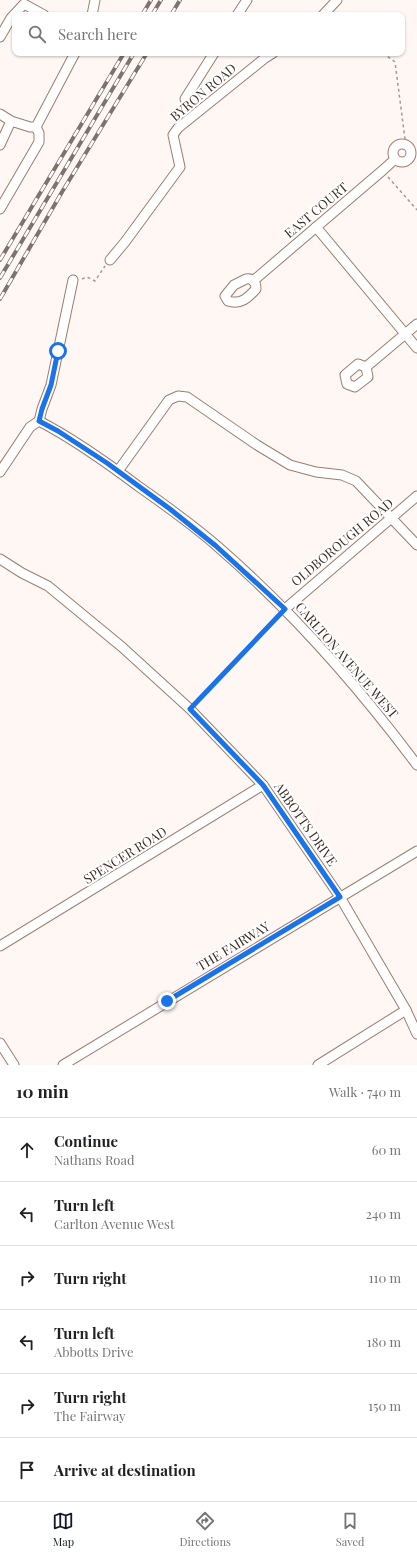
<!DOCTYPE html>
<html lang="en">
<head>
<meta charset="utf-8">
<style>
	:root { --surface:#fff; --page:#f2f2f2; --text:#202124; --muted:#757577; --line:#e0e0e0; --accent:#111827 }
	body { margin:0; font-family:"Playfair Display",serif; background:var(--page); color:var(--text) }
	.stop { position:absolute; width:12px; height:12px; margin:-9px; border:3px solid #1a73e8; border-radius:50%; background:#fff }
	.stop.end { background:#1a73e8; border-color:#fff; box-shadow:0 1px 4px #0008 }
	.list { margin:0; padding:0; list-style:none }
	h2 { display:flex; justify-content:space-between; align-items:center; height:52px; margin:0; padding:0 16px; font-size:17px }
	h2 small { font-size:13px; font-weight:400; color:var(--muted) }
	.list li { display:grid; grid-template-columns:26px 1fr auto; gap:12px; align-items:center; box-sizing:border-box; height:64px; padding:0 16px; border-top:1px solid var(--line) }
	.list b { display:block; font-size:15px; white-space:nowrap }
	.list p { margin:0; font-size:13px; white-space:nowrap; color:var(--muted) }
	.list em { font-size:13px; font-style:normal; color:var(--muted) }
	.icon { flex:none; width:22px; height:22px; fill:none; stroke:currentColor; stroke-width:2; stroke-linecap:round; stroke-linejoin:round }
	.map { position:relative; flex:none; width:417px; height:1065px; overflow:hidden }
	.search { position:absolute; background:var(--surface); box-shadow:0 1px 3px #0004; left:12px; right:12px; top:12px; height:44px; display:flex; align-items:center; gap:10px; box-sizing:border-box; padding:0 14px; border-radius:8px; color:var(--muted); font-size:15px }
	.sheet { height:436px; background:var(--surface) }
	nav { display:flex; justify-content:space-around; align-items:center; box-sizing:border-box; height:56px; border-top:1px solid var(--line); background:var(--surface); font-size:11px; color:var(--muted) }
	nav a { display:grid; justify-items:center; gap:2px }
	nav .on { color:var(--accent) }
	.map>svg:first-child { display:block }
</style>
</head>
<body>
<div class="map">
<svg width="417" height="1065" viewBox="0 0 417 1065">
	<rect width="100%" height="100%" fill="#fff7f4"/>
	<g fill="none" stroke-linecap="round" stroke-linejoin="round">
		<defs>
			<g id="minor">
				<polyline points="92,15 95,0"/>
				<polyline points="237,15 247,0"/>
				<polyline points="323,15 337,0"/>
				<polyline points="0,37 11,18 24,4 44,15"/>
				<polyline points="185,99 214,53"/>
				<polyline points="0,114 11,121 0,145"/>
				<polyline points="11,121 30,127 36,127 75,53"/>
				<circle cx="402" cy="153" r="9"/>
				<polyline points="0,209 39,142 39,133 36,127"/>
				<polyline points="316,227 417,348"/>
				<polyline points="110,260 125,242 180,167 173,135 178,128 265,58 273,53"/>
				<path d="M246,279C253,278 256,282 256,289C248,298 241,305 228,301L225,296L234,285Z"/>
				<polyline points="253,281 383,170 395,159"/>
				<polygon points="358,364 366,367 368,377 355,387 347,384 345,375"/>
				<polyline points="366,367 417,324"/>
				<path d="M39,421C74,439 106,462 138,486C165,505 192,524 217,546C292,611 358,686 417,765"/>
				<polyline points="118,471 169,400 178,396 187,397 257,445 290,465 316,472 342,475 356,481 417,545"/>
				<polyline points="0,472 30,427 39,421 42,409 51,385 73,280"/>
				<polyline points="0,559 22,573 48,586 122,647 190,709 263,785 340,897 406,1010 417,1034"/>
				<polyline points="285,609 417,496"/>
				<polyline points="0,946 263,785"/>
				<polyline points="0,1043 14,1065"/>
				<polyline points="63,1065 417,851"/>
				<polyline points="318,1065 406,1010"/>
			</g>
		</defs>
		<!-- minor casing -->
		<use href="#minor" stroke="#9d7d6d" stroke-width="11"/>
		<!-- path -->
		<g stroke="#a49a95" stroke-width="1.5" stroke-dasharray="3 3" stroke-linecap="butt">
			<polyline points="383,53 395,62 405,139 400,144"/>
			<polyline points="388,177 417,210"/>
			<polyline points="82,279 87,277 95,281 105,266"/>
			<polyline points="195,703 278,616"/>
		</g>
		<!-- minor -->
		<use href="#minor" stroke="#fff" stroke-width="9"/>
		<defs>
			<g id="rail">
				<polyline points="142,15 151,0"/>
				<polyline points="152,15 161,0"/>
				<polyline points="171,15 180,0"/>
				<polyline points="0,260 124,53"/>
				<polyline points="0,278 134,53"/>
				<polyline points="0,299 62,192 147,53"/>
			</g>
		</defs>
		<!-- rail casing -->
		<use href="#rail" stroke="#7e726d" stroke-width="4"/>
		<!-- rail -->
		<use href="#rail" stroke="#fff" stroke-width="2.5" stroke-dasharray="8" stroke-linecap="butt"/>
	</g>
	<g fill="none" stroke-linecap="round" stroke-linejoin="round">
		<!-- route -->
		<polyline stroke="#1a73e8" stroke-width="5" points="58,351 51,385 42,409 39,421 58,431 107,463 170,509 216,546 285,609 190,709 263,785 340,897 167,1001"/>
	</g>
	<g text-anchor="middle" stroke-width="4" stroke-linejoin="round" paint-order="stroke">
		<!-- street labels -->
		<g font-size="13" fill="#3a2d26" stroke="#fff">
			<text transform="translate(203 92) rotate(-40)" y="5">BYRON ROAD</text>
			<text transform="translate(316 210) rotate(-40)" y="5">EAST COURT</text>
			<text transform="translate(342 542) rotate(-40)" y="5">OLDBOROUGH ROAD</text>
			<text transform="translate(347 660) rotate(49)" y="5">CARLTON AVENUE WEST</text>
			<text transform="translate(306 824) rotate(55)" y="5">ABBOTTS DRIVE</text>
			<text transform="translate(125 855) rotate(-32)" y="5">SPENCER ROAD</text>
			<text transform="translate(233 946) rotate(-31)" y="5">THE FAIRWAY</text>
		</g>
	</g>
</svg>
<div class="stop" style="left:58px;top:351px"></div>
<div class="stop end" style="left:167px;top:1001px"></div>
<div class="search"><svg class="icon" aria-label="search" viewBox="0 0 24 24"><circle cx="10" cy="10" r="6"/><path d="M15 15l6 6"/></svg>Search here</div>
</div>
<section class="sheet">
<h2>10 min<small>Walk · 740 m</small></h2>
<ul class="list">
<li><svg class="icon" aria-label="ahead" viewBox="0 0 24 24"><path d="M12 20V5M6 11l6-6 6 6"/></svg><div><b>Continue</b><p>Nathans Road</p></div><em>60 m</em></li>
<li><svg class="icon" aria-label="left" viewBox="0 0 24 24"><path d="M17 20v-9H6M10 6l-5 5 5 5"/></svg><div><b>Turn left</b><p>Carlton Avenue West</p></div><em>240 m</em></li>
<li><svg class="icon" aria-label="right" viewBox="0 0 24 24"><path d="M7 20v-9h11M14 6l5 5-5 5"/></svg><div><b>Turn right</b></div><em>110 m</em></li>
<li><svg class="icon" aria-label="left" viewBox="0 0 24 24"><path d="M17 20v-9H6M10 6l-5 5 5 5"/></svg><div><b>Turn left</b><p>Abbotts Drive</p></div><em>180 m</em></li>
<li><svg class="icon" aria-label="right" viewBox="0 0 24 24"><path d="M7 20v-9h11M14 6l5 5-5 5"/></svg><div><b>Turn right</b><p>The Fairway</p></div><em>150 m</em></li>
<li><svg class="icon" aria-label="arrive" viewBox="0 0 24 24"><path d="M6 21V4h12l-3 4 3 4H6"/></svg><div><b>Arrive at destination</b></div></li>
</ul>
</section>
<nav>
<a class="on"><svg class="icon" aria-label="map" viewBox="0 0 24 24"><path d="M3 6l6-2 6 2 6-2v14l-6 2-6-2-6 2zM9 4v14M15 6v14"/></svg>Map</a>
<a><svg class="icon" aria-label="directions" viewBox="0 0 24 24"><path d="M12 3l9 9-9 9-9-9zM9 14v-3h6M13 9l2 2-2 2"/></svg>Directions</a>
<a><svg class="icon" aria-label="saved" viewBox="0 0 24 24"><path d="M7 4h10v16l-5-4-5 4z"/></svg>Saved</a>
</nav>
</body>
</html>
